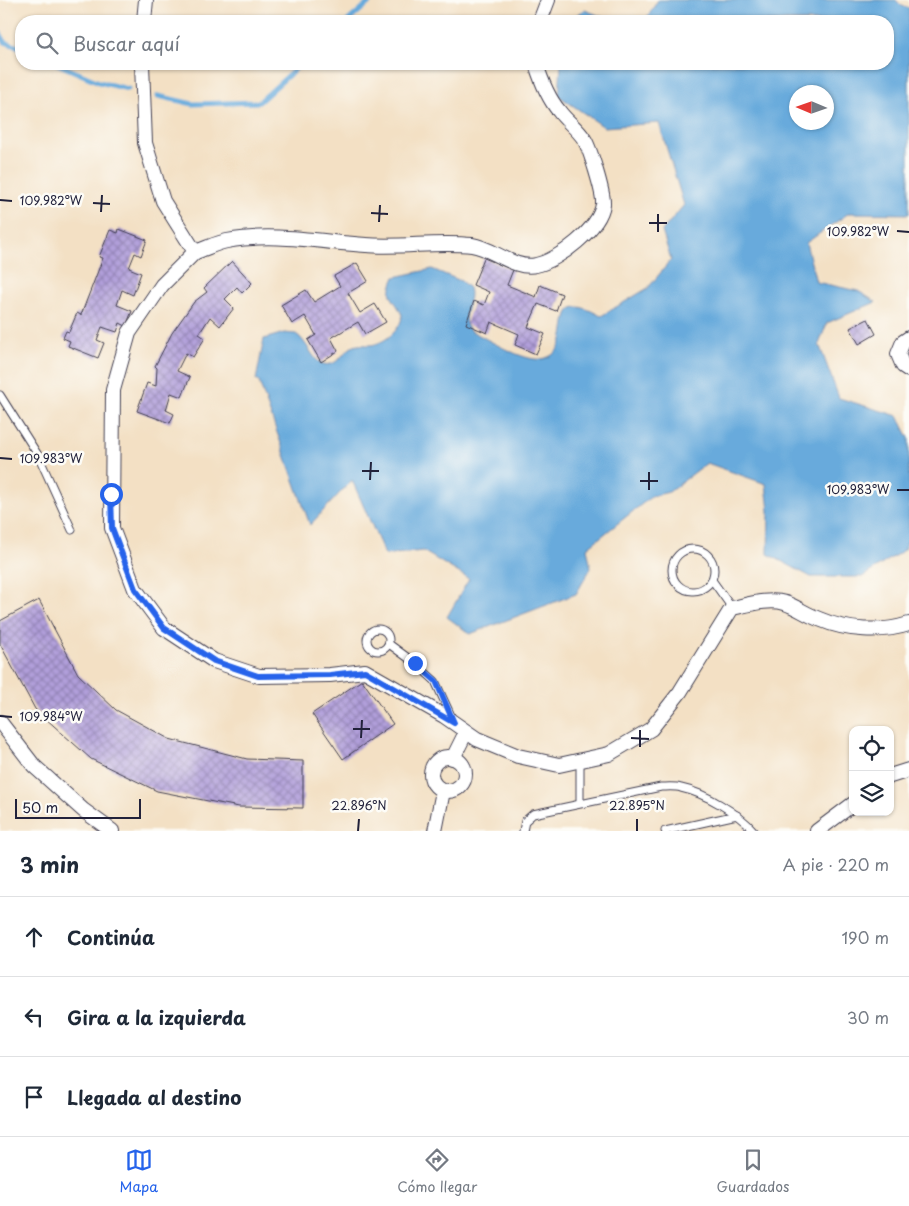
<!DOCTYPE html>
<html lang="es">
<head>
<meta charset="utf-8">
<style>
	:root { --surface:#fff; --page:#f6f6f7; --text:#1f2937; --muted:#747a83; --line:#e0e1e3; --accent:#2563eb }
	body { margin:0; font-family:"Playpen Sans",sans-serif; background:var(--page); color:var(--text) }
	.controls { position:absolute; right:15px; bottom:15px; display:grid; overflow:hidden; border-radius:10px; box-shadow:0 1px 4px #0004 }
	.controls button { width:45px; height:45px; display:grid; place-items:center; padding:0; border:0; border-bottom:1px solid var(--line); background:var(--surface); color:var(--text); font:25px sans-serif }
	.compass { position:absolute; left:789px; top:85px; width:45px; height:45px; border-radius:50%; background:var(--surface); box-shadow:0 1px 4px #0004; rotate:272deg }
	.scale { position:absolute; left:15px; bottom:12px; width:126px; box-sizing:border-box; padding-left:5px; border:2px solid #22223b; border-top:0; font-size:14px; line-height:18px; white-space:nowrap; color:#22223b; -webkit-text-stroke:4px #fdfcf7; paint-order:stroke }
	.stop { position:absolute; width:15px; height:15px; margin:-11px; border:4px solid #2563eb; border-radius:50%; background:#fff }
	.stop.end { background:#2563eb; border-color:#fff; box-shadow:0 1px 5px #0008 }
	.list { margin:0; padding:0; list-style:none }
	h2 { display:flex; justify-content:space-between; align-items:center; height:65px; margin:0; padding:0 20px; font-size:21px }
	h2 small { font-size:16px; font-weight:400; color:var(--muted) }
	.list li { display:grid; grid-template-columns:32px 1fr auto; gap:15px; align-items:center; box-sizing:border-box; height:80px; padding:0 20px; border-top:1px solid var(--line) }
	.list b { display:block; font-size:19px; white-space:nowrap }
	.list em { font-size:16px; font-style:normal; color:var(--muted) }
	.icon { flex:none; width:28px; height:28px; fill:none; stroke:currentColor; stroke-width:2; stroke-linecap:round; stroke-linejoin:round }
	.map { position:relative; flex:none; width:909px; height:831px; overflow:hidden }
	.search { position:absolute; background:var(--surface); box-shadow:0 1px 4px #0004; left:15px; right:15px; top:15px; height:55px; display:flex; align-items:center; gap:12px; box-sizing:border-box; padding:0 18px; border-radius:20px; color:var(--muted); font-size:19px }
	.sheet { height:305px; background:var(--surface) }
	nav { display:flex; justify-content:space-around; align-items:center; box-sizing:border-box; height:70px; border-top:1px solid var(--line); background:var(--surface); font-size:14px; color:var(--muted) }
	nav a { display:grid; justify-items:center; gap:2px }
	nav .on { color:var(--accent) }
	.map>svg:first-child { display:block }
</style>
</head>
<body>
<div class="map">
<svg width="909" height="831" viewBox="0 0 909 831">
	<defs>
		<pattern id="building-cross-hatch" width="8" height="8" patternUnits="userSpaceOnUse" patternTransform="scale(1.25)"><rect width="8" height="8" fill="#b19fda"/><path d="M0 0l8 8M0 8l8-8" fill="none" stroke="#9081b2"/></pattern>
	</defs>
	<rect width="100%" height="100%" fill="#fdfcf7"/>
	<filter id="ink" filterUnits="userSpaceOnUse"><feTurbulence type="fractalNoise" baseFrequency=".02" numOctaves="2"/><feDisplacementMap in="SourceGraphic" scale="10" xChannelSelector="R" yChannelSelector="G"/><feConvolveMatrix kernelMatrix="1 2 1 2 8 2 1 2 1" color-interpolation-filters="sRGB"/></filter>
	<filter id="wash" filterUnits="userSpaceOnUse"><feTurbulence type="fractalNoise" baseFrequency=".0096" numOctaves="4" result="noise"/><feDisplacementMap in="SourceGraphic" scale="20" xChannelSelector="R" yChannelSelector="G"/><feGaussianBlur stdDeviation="1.12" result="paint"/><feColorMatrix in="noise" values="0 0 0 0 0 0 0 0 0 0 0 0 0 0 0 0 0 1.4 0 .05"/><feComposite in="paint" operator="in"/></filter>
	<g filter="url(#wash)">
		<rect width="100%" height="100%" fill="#f3e0c4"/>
		<!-- water -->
		<g fill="#67aadc" stroke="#44668c" fill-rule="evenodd">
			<path d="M658,0H896L902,6L909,8V214L849,213L806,243L816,282L858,291L876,302L827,323L819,344L839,398L898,416L909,438V538L904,550L862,577H811L768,554L769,511L766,484L707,463L669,492L652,496L587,548L591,568L576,594L470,634L447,617L469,579L423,551L385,555L352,480L310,525L259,382L256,380L264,339L284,333L296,334C306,340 313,360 321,363C337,370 343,350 354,346C359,344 364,345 370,345C384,344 402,329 402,315C394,296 385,299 395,277L432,269L461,281L469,288C474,303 457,319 471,331C488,339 523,362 542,359C583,351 543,283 601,316L648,288L671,260L662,231L684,205L659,123L604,127L559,96L561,64H888V21H645ZM796,92H826V122H796Z"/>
			<polygon points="585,10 613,21 566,21"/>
		</g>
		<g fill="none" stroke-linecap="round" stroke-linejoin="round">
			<!-- stream -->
			<g stroke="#67aadc" stroke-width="5">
				<polyline points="348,21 372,0"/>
				<polyline points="0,33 5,42 21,48"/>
				<polyline points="57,64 99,82 128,89"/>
				<polyline points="158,96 193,104 259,102 301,64"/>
			</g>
		</g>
		<g id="blocks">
			<!-- building -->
			<g fill="url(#building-cross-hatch)">
				<polygon points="119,229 147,240 141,256 135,253 129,268 141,273 133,295 122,290 117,305 132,311 126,326 120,323 117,332 102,327 97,340 104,343 98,358 68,346 70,341 63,338 66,331 69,332 77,313 81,315 103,258 99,257 110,230 118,233"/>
				<polygon points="484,258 513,270 507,285 536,297 540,285 562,294 556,311 538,304 528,327 545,334 536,354 515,345 519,334 491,322 487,333 466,324 474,301 484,305 489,292 473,285"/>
				<polygon points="232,261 252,283 242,293 237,287 225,299 234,308 220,326 210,317 199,334 205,338 193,357 186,353 177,371 190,377 182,397 171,393 166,410 174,414 170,423 137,411 147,383 156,386 157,368 155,366 172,333 194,302 207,292 204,288"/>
				<polygon points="357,263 368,281 348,293 360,313 375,304 386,322 365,334 358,322 331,338 338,351 321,362 308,340 316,335 305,316 292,324 281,305 306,290 314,302 340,286 334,276"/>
				<polygon points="868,319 876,334 859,344 850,328"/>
				<polygon points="39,600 78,674 116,710 169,739 247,759 303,761 303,808 239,807 157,791 91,759 35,709 0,644 0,621"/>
				<polygon points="362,680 393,724 343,759 312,714"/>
			</g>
		</g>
	</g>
	<g filter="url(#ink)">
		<use href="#blocks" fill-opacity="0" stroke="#413e50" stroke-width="1"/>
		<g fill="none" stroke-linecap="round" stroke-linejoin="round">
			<defs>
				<g id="service">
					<polyline points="0,395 38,455 72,530"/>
					<circle cx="693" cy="570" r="21"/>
					<polyline points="712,580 732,608"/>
					<circle cx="378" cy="640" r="11"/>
					<polyline points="389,644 415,663 435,681 452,718"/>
					<polyline points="580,803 580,762"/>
					<path d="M523,831L525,821L533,814L661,787C667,787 675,786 681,788C705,793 738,813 754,831"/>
					<polyline points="665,831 737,815"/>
				</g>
				<g id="minor">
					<polyline points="144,21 146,0"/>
					<polyline points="540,21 548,0"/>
					<path d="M142,64L145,143L163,201L195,252L162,285L129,333L113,390L112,528L135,589L164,628L214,661L259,676L330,675L365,671L444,716L477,739L518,756L559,765L609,754L651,729L680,692L732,608C747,605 769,598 785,603C797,607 807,615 819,619C847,631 881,633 909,624"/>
					<path d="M195,252C205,249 216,243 227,241C272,232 321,242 366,245C402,248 437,241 472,245C493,248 514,270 536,265C558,261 600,228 603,204C604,194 590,148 584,139C578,129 566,121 559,111C548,98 541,80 536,64"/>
					<polyline points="909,338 903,342 898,354 903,366 909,370"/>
					<polyline points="0,722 34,766 83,810 112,831"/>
					<circle cx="448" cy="774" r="17"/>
					<polyline points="453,758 466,732"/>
					<polyline points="890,776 909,770"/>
					<polyline points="435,831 443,791"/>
					<polyline points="817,831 853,804"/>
				</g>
			</defs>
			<!-- service casing -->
			<use href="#service" stroke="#413e50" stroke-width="9"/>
			<!-- minor casing -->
			<use href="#minor" stroke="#413e50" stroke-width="16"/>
			<!-- service -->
			<use href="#service" stroke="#fff" stroke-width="7"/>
			<!-- minor -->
			<use href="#minor" stroke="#fff" stroke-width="14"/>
		</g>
	</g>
	<g fill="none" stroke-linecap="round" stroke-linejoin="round" filter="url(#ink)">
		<!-- route -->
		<polyline stroke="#2563eb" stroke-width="6" points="111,494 112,528 135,589 164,628 214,661 258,676 330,675 365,671 454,723 436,681 415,663"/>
	</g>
	<!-- ticks -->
	<path fill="none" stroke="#22223b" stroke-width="2" d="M0,200L12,201M93,203L110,204M101,212L102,195M371,213L388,214M379,222L380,205M649,223H667M897,231L909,232M658,232V214M0,458L12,459M362,471H379M370,480L371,462M640,481H658M649,490V472M897,490H909M0,716L12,717M353,729H370M361,738L362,720M631,738L649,739M640,747V730M358,831L359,819M637,831V819"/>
	<g font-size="12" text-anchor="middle" fill="#22223b" stroke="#fdfcf7" stroke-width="5" stroke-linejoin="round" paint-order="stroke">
		<text x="51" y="205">109.982°W</text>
		<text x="858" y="236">109.982°W</text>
		<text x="51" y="463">109.983°W</text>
		<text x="858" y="494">109.983°W</text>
		<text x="51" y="721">109.984°W</text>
		<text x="359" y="810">22.896°N</text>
		<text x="637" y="810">22.895°N</text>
	</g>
</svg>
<div class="controls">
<button><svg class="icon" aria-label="locate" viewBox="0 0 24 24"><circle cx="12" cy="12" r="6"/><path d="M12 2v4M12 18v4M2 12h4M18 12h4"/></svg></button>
<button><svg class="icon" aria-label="layers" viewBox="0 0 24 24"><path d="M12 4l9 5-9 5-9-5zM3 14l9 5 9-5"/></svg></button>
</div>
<svg class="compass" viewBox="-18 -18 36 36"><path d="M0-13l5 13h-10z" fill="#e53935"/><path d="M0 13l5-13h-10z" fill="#747a83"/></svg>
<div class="scale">50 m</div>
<div class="stop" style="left:111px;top:494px"></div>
<div class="stop end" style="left:415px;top:663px"></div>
<div class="search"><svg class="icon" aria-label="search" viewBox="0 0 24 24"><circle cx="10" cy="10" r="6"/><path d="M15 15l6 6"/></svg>Buscar aquí</div>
</div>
<section class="sheet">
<h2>3 min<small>A pie · 220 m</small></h2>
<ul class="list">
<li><svg class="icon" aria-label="ahead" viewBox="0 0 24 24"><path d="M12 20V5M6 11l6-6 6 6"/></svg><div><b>Continúa</b></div><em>190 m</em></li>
<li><svg class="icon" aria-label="left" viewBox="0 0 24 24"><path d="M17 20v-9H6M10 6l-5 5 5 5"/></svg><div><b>Gira a la izquierda</b></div><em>30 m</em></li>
<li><svg class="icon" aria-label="arrive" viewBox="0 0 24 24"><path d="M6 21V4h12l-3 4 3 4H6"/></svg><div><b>Llegada al destino</b></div></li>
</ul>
</section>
<nav>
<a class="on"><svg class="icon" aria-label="map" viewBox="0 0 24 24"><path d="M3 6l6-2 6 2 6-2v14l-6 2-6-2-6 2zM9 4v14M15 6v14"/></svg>Mapa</a>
<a><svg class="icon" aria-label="directions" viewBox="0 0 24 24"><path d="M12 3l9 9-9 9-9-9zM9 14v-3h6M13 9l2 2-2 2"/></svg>Cómo llegar</a>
<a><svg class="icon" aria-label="saved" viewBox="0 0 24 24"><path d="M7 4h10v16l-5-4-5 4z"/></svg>Guardados</a>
</nav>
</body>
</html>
